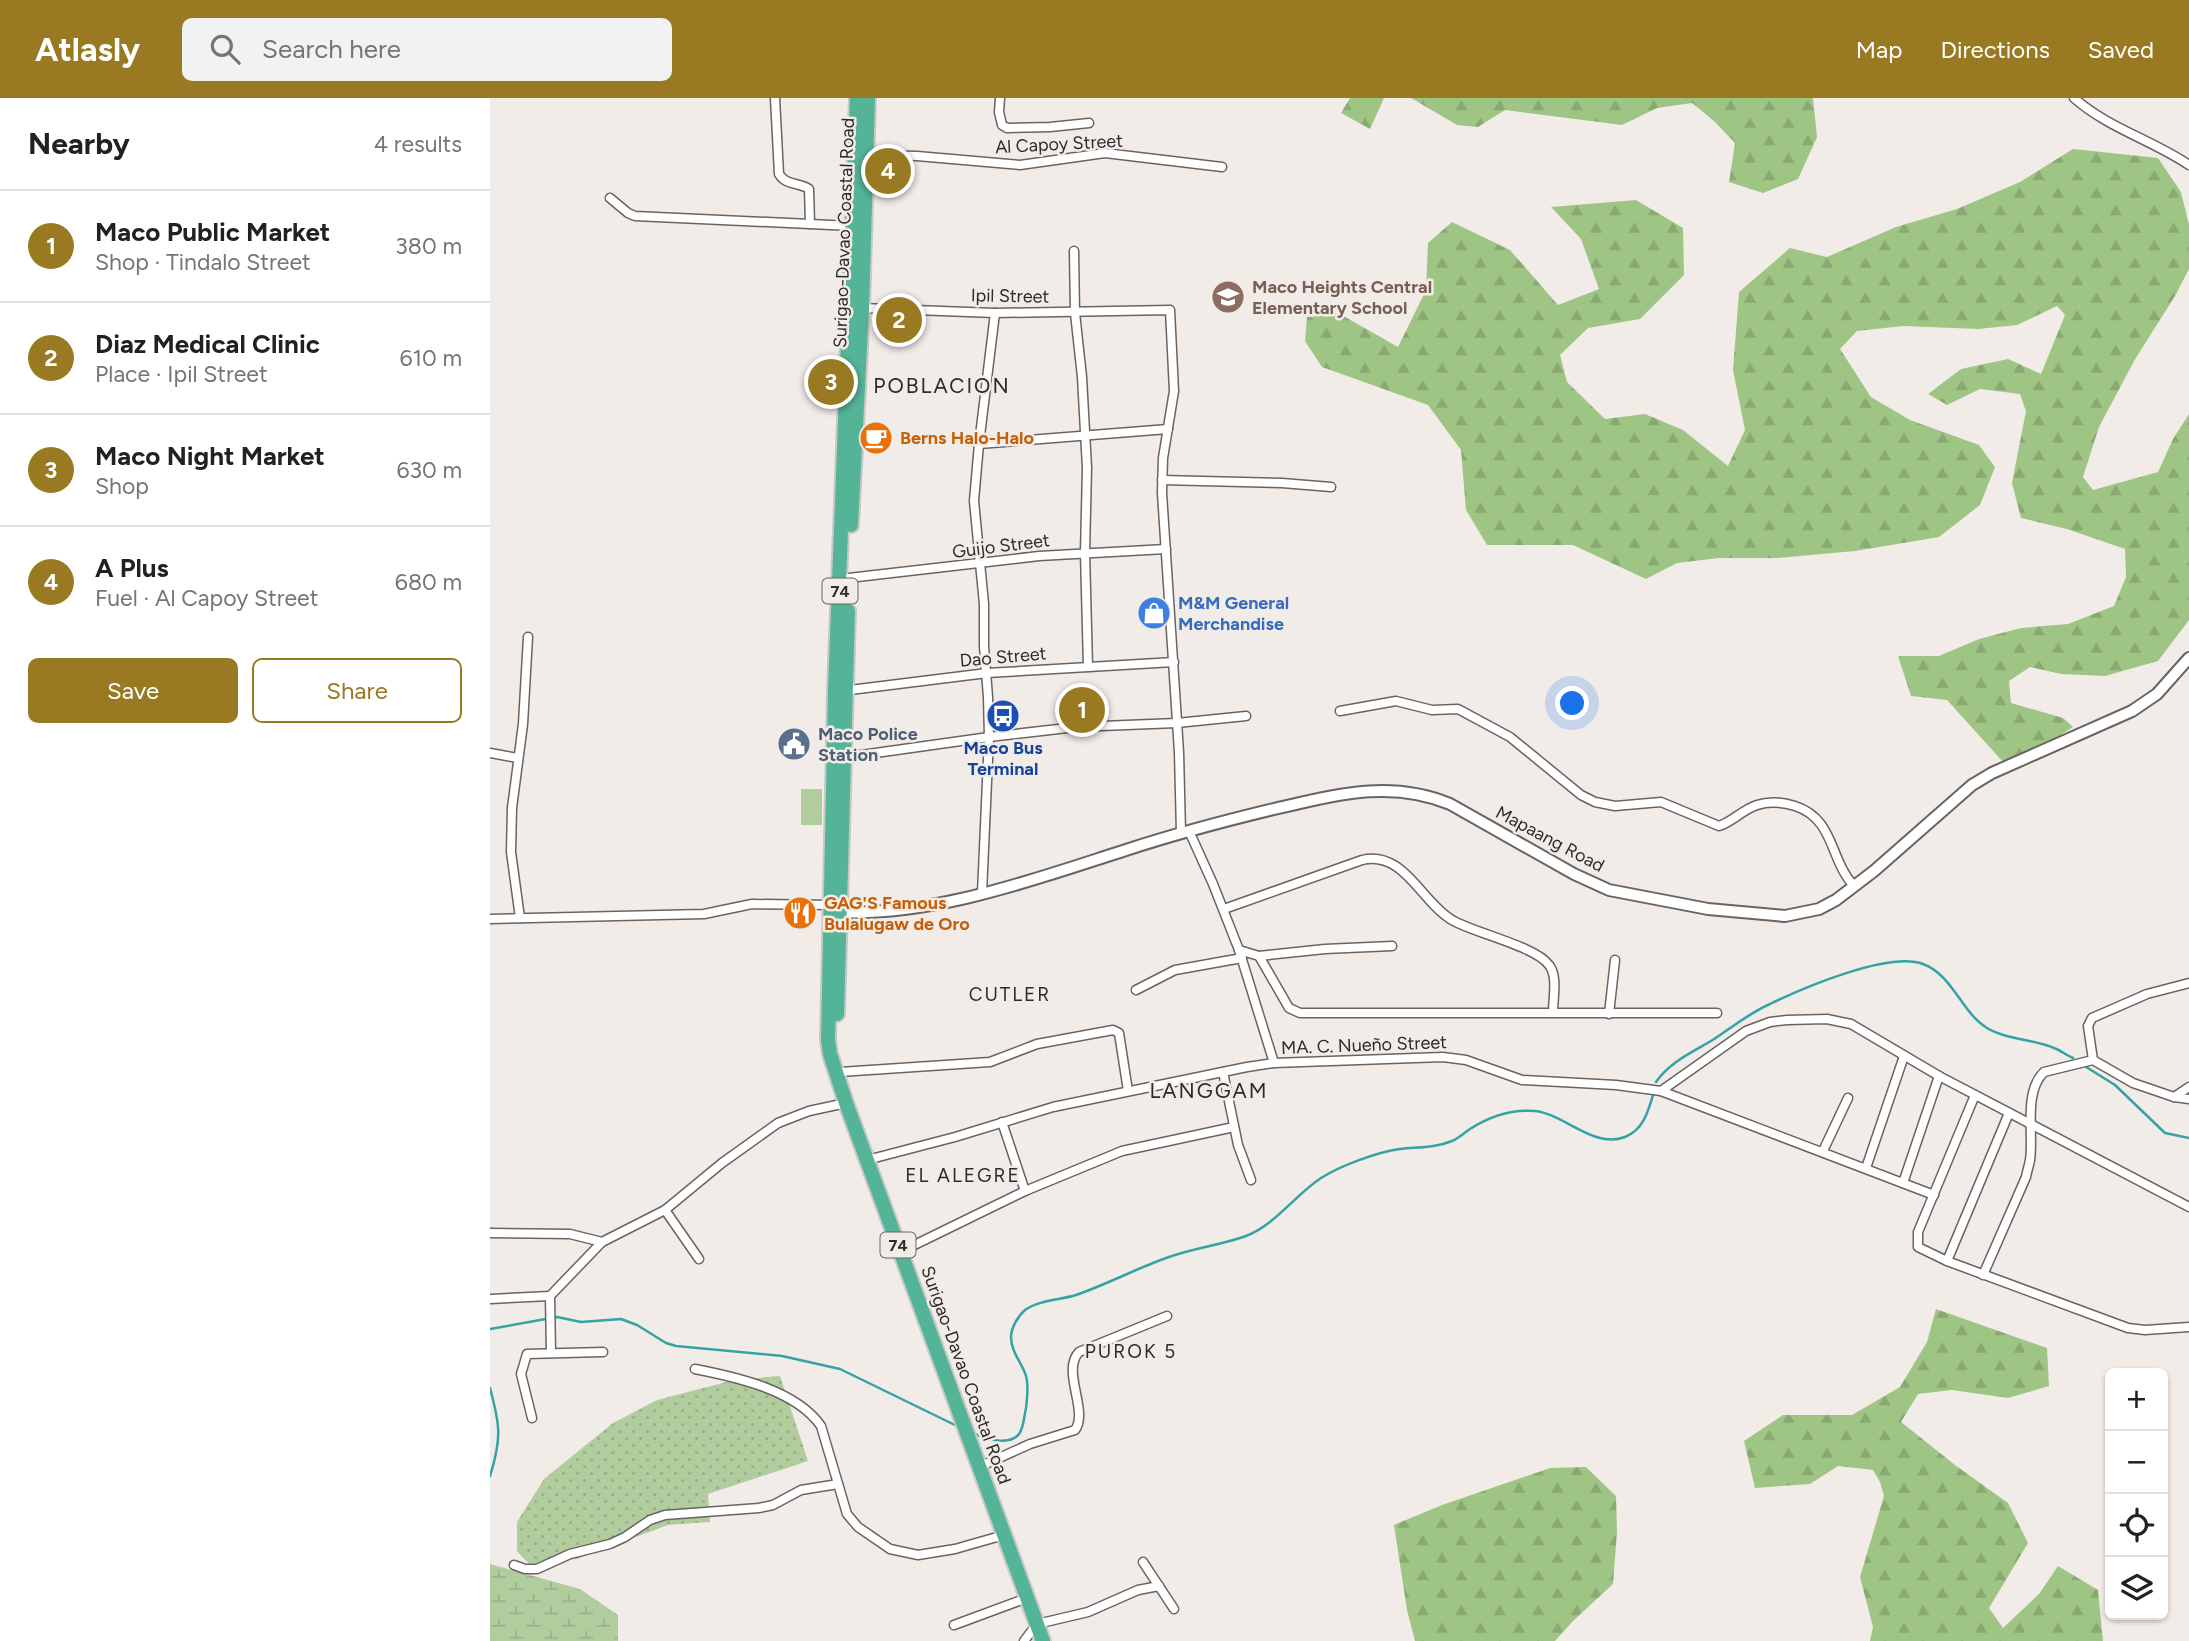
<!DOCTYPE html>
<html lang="en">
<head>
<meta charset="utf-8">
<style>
	:root { --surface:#fff; --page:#f2f2f2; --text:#202124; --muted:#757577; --line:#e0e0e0; --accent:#997a23 }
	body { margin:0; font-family:Figtree,sans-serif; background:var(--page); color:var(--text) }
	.controls { position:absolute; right:21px; bottom:21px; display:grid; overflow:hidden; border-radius:10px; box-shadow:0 2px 5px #0004 }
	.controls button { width:63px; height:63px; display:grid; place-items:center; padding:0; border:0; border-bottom:2px solid var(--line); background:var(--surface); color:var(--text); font:35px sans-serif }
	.you { position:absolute; left:1083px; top:606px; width:24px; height:24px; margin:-18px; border:5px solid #fff; border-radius:50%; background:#1a73e8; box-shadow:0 0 0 10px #1a73e833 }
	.badge { display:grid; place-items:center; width:46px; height:46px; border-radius:50%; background:var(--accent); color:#fff; font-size:23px; font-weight:700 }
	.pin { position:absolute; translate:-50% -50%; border:4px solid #fff; box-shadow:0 2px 7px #0006 }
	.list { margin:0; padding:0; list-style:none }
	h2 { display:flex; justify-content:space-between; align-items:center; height:91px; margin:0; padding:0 28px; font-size:30px }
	h2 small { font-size:23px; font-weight:400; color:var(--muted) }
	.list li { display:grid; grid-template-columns:46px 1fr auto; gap:21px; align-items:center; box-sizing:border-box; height:112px; padding:0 28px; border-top:2px solid var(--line) }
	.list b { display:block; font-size:26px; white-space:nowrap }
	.list p { margin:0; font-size:23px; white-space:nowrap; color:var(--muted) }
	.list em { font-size:23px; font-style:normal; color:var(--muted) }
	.actions { display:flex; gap:14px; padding:21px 28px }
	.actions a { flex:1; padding:16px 0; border:2px solid var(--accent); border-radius:10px; text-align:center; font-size:24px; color:var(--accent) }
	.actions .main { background:var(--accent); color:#fff }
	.icon { flex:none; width:38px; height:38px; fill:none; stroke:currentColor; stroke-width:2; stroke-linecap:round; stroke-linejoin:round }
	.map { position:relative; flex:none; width:1699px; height:1543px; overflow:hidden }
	header { display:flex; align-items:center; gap:42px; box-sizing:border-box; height:98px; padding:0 35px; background:var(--accent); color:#fff }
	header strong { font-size:33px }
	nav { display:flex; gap:38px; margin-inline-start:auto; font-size:24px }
	.search { width:490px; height:63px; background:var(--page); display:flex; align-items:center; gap:18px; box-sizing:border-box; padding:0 24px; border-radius:10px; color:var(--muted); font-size:26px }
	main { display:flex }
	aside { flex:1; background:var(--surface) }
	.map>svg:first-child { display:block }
</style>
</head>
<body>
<header>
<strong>Atlasly</strong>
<div class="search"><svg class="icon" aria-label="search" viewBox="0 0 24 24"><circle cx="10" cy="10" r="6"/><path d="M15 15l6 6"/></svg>Search here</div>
<nav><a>Map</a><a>Directions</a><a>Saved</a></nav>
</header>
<main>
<aside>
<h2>Nearby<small>4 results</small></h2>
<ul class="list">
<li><span class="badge">1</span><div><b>Maco Public Market</b><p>Shop · Tindalo Street</p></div><em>380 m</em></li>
<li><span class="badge">2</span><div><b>Diaz Medical Clinic</b><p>Place · Ipil Street</p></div><em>610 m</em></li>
<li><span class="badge">3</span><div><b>Maco Night Market</b><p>Shop</p></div><em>630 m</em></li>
<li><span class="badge">4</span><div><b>A Plus</b><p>Fuel · Al Capoy Street</p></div><em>680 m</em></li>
</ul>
<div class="actions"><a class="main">Save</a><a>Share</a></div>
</aside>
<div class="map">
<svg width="1699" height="1543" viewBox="0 0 1699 1543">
	<defs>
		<pattern id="grass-dots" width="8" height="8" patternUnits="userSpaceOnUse" patternTransform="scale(1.75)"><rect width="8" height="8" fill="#b1cd9e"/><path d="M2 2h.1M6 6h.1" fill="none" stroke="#99b088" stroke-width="1.8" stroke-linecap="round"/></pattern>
		<pattern id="forest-firs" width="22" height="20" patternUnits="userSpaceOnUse" patternTransform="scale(1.75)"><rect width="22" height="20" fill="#9fc585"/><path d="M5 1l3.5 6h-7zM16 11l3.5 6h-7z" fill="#89a973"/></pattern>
		<pattern id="wetland-marsh" width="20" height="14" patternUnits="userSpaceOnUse" patternTransform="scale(1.75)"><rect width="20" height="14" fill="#b1cd9e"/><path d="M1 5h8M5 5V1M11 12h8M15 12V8" fill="none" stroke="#99b088"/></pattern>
	</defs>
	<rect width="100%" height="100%" fill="#f2ece9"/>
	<!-- grass -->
	<polygon fill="url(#grass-dots)" points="290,1278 318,1363 218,1396 220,1424 178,1427 87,1461 39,1466 27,1453 27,1424 54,1381 123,1325 167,1302 244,1282"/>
	<!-- forest -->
	<g fill="url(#forest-firs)">
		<polygon points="860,0 894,0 880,31 851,15"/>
		<polygon points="921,0 1323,0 1327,39 1308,81 1273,95 1239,84 1245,45 1224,23 1202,5 1167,10 1132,27 1015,12 988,29 967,27"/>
		<polygon points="1583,51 1668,60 1691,94 1699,127 1699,171 1685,198 1644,263 1609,329 1593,379 1603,392 1668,374 1683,341 1699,316 1699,522 1668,563 1615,578 1571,576 1540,569 1519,583 1521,605 1573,620 1583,629 1552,649 1514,665 1457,602 1421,598 1408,558 1449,558 1489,541 1531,530 1578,526 1624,508 1636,479 1635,451 1577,431 1531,420 1522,385 1536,313 1530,296 1490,291 1457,307 1438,296 1471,271 1518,261 1551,276 1575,217 1567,208 1527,227 1488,231 1413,228 1367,233 1350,251 1381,299 1420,322 1489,347 1505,369 1490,407 1449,439 1365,453 1288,460 1229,460 1187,465 1156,481 1083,447 997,447 976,412 971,352 938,307 832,269 815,243 817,219 850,216 908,249 936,192 938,145 962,124 1020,152 1068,207 1109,191 1091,141 1061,109 1146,102 1193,130 1194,177 1150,221 1098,230 1070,257 1077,284 1115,321 1155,316 1193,332 1238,368 1255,332 1243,272 1249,194 1300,150 1337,159 1406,129 1467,111 1530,84"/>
		<polygon points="1446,1211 1557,1250 1559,1288 1518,1300 1462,1292 1428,1296 1411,1324 1465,1367 1518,1405 1538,1445 1499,1510 1513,1530 1549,1496 1568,1468 1608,1492 1613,1543 1380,1543 1383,1529 1370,1479 1394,1398 1390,1384 1383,1372 1348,1368 1320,1386 1265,1390 1254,1343 1293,1317 1362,1317 1410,1289 1437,1244"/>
		<polygon points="1096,1369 1126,1398 1127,1434 1123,1486 1083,1523 1065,1543 925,1543 917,1512 904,1427 952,1407 1060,1370"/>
	</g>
	<!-- wetland -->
	<polygon fill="url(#wetland-marsh)" points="0,1466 90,1491 128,1517 128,1543 0,1543"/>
	<!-- pitch -->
	<rect fill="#b1cd9e" x="311" y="691" width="21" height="36"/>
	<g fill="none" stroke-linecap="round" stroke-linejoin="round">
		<!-- stream -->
		<g stroke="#35a2a4" stroke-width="2.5">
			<polyline points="1593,967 1625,987 1675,1035 1699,1040"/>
			<path d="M1166,984C1180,964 1201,955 1221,943C1240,931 1259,915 1280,906C1313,890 1399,853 1433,866C1463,877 1471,914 1497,930C1517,942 1543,941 1564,950C1570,952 1576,957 1583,960"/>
			<polyline points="0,1231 67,1219 91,1224 131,1221 147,1227 176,1245 186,1248 292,1258 350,1271 469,1329"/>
			<path d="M0,1290C10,1327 12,1340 0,1378"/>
			<path d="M485,1336C496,1341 520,1348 529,1336C534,1329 534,1318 536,1310C537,1301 539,1288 536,1278C532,1265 521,1254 521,1239C521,1230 528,1218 535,1212C549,1202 570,1202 586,1197C618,1186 647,1170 679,1159C704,1150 731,1147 756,1138C785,1127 805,1097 831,1080C850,1068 887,1054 910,1051C928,1049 945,1050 962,1043C969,1040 974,1035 980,1031C1000,1018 1021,1011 1045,1013C1074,1016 1104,1051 1135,1039C1153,1032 1158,1014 1163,997"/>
		</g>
		<defs>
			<g id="minor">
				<path d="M285,0L289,76C296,88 309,84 319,91L320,126"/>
				<polyline points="510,0 509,14 512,27 517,30 560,29 599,25"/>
				<path d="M1584,0C1618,30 1662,42 1699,67"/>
				<polyline points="373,57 427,58 530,67 615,55 732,69"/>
				<polyline points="120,100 138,115 145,118 362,128"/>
				<polyline points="584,153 585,215 592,279 597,370 595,455 598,569"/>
				<polyline points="371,210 505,215 680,212 684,293 673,360 672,395 689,654 691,735"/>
				<polyline points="489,346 678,331"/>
				<polyline points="672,382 792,385 841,389"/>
				<polyline points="350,481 549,458 676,451"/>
				<polyline points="352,593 497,575 684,564"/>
				<path d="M850,613L906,603L942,612L968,611L1020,639L1091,697L1105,704L1125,708L1171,704L1229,728C1242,724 1252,712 1267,707C1279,703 1292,704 1305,708C1345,721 1339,761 1364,788"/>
				<polyline points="0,655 28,660"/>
				<polyline points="350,660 499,639 586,629 687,625 756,618"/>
				<polyline points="699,733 723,786 749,852 784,965"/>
				<polyline points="492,795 499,639 498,599 494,548 494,506 484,403 489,346 505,215"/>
				<path d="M734,811L872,762C914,752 931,804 962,822C984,835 1045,848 1059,867C1068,878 1063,900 1063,914"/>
				<polyline points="30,820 21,754 22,710 33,626 38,539"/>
				<polyline points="0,821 214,816 262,806 342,807"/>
				<polyline points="749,852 769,858 799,910 810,915 1227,915"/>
				<polyline points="769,858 835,851 902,848"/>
				<polyline points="646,892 685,872 752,860"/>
				<polyline points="1119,916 1125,862"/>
				<polyline points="1603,962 1598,928 1602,920 1657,896 1699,885"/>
				<polyline points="350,974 500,964 547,946 623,932 629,935 638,993"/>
				<polyline points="733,974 748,1047 761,1082"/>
				<polyline points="1171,993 1256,933 1280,924 1297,922 1337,921 1361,926 1449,978 1699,1109"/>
				<polyline points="1485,997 1428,1134 1428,1149 1457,1163 1638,1230 1655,1232 1699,1229"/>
				<polyline points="1684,999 1699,989"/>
				<polyline points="1333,1053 1358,1000"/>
				<polyline points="377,1062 465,1039 563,1009 757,969 784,965 953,959 976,962 1032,982 1126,987 1171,993 1444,1097"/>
				<polyline points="1376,1070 1414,958"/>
				<polyline points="1413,1085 1449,978"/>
				<polyline points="535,1093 632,1053 744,1029"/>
				<polyline points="175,1112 209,1161"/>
				<polyline points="0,1135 80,1136 112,1144 60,1198 0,1201"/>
				<polyline points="112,1144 175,1112 232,1065 288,1025 319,1013 356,1005"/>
				<polyline points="410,1154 535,1093 512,1024"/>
				<polyline points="1457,1163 1519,1015"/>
				<path d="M1493,1177L1536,1079C1537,1073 1539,1068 1540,1062C1544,1037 1533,994 1554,974L1603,962L1643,985L1684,999L1699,1001"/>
				<polyline points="60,1198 61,1255"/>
				<path d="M205,1271C246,1279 306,1292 331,1328L357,1416L368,1429L400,1451L428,1457L465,1451L514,1437"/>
				<polyline points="42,1320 31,1276 37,1256 113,1254"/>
				<path d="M489,1369L540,1346L585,1332C599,1313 571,1273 589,1254L677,1218"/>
				<polyline points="653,1464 684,1511"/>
				<polyline points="24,1467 35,1471 47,1471 80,1456 120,1446 135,1439 160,1422 175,1417 269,1410 283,1407 311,1392 348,1386"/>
				<polyline points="464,1527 537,1500"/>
				<polyline points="534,1543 547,1526 598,1514 648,1492 669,1488"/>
			</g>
			<path id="tertiary" d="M343,814C443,819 542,782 636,752C685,736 734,723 784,711C845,697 900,681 960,706L1084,776L1119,792L1218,811L1295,818L1329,811L1346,802L1384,773L1482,687L1502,675L1642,613L1667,596L1699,560"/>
			<g id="trunk">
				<polyline points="367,0 345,593 338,942 340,956 356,1005 553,1543"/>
				<polyline points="361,427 372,210 378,0"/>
				<polyline points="347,916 358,513"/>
			</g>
		</defs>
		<!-- minor casing -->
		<use href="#minor" stroke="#696461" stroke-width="11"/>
		<!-- tertiary casing -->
		<use href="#tertiary" stroke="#696461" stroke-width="14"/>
		<!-- trunk casing -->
		<use href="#trunk" stroke="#c8c8c7" stroke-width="18"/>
		<!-- minor -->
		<use href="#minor" stroke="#fff" stroke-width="8"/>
		<!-- tertiary -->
		<use href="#tertiary" stroke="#fff" stroke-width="10"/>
		<!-- trunk -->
		<use href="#trunk" stroke="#54b497" stroke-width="14"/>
	</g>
	<!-- icons -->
	<defs>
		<symbol id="school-disc" viewBox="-11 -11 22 22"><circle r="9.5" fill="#8d6e63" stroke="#f2ece9"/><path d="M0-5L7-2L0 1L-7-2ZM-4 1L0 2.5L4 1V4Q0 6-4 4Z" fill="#fff"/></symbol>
		<symbol id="cafe-disc" viewBox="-11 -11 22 22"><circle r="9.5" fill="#e8710a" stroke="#f2ece9"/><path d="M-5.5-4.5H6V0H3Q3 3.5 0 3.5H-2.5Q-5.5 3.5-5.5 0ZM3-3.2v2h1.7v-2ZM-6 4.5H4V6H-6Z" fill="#fff"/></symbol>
		<symbol id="shop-disc" viewBox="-11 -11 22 22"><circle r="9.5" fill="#3f7fe0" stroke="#f2ece9"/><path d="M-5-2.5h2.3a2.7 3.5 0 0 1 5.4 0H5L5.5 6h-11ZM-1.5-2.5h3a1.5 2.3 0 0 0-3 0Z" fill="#fff"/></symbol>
		<symbol id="bus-disc" viewBox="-11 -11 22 22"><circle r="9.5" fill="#1a4fb4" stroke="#f2ece9"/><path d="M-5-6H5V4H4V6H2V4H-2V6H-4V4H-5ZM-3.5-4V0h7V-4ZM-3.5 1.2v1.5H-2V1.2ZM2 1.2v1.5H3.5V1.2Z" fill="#fff"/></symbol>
		<symbol id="civic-disc" viewBox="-11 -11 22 22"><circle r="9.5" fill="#5c6f8a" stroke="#f2ece9"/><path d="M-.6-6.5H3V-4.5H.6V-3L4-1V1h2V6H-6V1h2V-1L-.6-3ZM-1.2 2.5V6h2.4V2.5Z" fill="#fff"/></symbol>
		<symbol id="restaurant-disc" viewBox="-11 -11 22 22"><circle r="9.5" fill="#e8710a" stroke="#f2ece9"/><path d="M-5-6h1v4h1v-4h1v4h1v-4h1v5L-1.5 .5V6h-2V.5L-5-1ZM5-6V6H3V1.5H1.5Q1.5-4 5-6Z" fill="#fff"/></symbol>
	</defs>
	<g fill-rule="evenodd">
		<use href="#school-disc" x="719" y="180" width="38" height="38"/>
		<use href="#cafe-disc" x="367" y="321" width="38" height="38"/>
		<use href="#shop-disc" x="645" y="496" width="38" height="38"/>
		<use href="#bus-disc" x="494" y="599" width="38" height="38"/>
		<use href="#civic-disc" x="285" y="627" width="38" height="38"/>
		<use href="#restaurant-disc" x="291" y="796" width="38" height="38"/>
	</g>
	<g text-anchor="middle" stroke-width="5" stroke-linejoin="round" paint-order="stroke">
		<!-- shield labels -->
		<g fill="#f2ece9" stroke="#686463" stroke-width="2">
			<rect x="332.5" y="480.5" width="35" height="25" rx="5"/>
			<rect x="390.5" y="1134.5" width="35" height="25" rx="5"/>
		</g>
		<g font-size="16" font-weight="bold" fill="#2d2a29">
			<text x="350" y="499">74</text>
			<text x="408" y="1153">74</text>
		</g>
		<!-- street labels -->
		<g font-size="18" fill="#2d2a29" stroke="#f2ece9">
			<text transform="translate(569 46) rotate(-3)" y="6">Al Capoy Street</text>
			<text transform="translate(354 135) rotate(-88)" y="6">Surigao-Davao Coastal Road</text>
			<text transform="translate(520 198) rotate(1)" y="6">Ipil Street</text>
			<text transform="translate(511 448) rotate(-7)" y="6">Guijo Street</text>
			<text transform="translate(513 559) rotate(-5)" y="6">Dao Street</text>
			<text transform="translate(1060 741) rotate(28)" y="6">Mapaang Road</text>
			<text transform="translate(874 947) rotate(-2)" y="6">MA. C. Nueño Street</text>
			<text transform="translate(476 1277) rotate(70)" y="6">Surigao-Davao Coastal Road</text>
		</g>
		<!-- education labels -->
		<g font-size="18" font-weight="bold" fill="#785e54" stroke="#f2ece9" text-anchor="start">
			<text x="762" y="195">Maco Heights Central<tspan x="762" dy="21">Elementary School</tspan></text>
		</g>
		<!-- food labels -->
		<g font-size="18" font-weight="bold" fill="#c56008" stroke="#f2ece9" text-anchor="start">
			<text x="410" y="346">Berns Halo-Halo</text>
			<text x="334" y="811">GAG'S Famous<tspan x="334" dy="21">Bulalugaw de Oro</tspan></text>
		</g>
		<!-- shop labels -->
		<g font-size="18" font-weight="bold" fill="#366cbe" stroke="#f2ece9" text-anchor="start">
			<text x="688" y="511">M&amp;M General<tspan x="688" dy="21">Merchandise</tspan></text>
		</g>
		<!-- service labels -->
		<g font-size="18" font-weight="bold" fill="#4e5e75" stroke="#f2ece9" text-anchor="start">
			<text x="328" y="642">Maco Police<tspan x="328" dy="21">Station</tspan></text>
		</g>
		<!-- transit labels -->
		<g font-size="18" font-weight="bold" fill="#164399" stroke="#f2ece9">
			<text x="513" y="656">Maco Bus<tspan x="513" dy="21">Terminal</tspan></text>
		</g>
		<!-- neighbourhood labels -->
		<g font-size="19" letter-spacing="2" fill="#2d2a29" stroke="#f2ece9">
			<text x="520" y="903">CUTLER</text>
			<text x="473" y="1084">EL ALEGRE</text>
			<text x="641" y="1260">PUROK 5</text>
		</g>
		<!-- quarter labels -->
		<g font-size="21" letter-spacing="2" fill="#2d2a29" stroke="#f2ece9">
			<text x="452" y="295">POBLACION</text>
			<text x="719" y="1000">LANGGAM</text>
		</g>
	</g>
</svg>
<div class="controls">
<button>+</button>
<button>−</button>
<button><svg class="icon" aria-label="locate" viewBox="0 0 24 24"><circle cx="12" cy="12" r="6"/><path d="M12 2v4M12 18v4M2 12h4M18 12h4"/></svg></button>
<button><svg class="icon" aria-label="layers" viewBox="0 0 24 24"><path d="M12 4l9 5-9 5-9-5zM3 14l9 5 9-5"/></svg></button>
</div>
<div class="you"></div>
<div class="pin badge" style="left:592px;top:612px">1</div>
<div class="pin badge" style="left:409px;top:222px">2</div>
<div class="pin badge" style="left:341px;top:284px">3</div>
<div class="pin badge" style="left:398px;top:73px">4</div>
</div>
</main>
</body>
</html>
